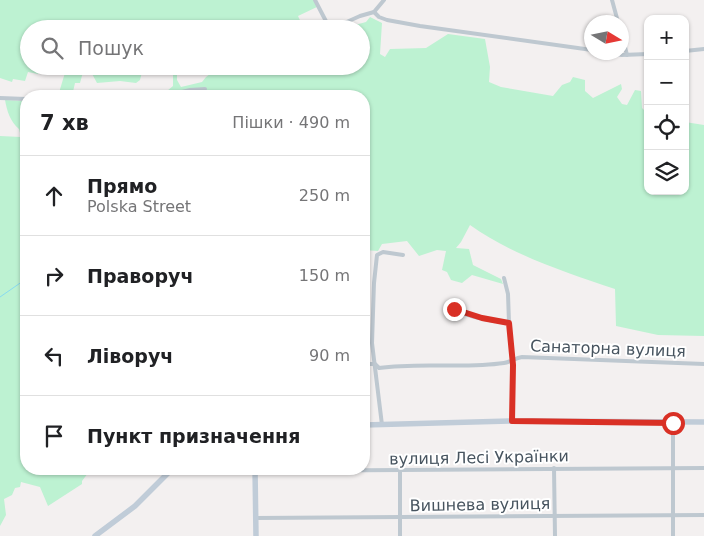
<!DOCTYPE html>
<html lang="uk">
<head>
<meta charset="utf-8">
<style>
	:root { --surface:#fff; --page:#f2f2f2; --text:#202124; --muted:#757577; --line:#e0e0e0 }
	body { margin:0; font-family:"DejaVu Sans",sans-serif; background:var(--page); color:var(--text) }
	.controls { position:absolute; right:15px; top:15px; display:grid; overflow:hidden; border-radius:10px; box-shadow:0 1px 4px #0004 }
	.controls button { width:45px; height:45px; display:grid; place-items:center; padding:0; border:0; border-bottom:1px solid var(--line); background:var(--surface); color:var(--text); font:25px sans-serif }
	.compass { position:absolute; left:584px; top:15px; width:45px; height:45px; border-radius:50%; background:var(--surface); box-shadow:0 1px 4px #0004; rotate:100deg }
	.stop { position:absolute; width:15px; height:15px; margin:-11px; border:4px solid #d93025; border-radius:50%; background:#fff }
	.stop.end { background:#d93025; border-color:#fff; box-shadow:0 1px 5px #0008 }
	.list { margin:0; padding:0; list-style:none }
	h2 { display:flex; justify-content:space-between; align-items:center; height:65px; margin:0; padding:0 20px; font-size:21px }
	h2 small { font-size:16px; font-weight:400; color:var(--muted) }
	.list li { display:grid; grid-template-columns:32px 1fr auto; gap:15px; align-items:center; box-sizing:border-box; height:80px; padding:0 20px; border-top:1px solid var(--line) }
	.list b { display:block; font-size:19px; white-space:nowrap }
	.list p { margin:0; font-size:16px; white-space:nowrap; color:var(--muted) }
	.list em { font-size:16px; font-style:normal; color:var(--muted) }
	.icon { flex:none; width:28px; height:28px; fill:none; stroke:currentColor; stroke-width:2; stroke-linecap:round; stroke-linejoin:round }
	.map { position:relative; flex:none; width:704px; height:536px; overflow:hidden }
	.search { position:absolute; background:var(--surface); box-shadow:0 1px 4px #0004; left:20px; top:20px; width:350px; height:55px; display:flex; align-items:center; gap:12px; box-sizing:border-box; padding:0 18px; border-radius:28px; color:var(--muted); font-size:19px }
	.panel { position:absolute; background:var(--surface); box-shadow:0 1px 4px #0004; left:20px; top:90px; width:350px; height:385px; border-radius:20px }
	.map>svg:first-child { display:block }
</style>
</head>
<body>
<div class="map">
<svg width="704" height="536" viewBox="0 0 704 536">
	<rect width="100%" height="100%" fill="#f3f0f0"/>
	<!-- green -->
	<g fill="#bdf2d2">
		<polygon points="0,0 315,0 319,6 298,16 304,29 29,29 29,66 41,66 38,74 28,72 25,81 13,79 12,82 0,78"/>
		<path d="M370,17L382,23L380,54L385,57L390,49L426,48L448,34L485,39L490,67L489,82L501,87L553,96L562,85L570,82L573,77L585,80V91L593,98L621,84L622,89L617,97L622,104L627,105L635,90L641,91L642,108L646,112L648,109V191H685V122L704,125V336L658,335L616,326L615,289C567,273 512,255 470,225L461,242L456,248L469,249L473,265L501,279L503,284L472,275L462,283L451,280L447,272L442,270L446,251L437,250L419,256L407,241L382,244L378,251L364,250V96H137C145,89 156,90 167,91L173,86V67L143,68L140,80L136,83L120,81L97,83L90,70L83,72L80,83H75L72,96H58L67,66H184L177,67V80L181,87L202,82L206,77L214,71L213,69L203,66H361V29H340L366,22Z"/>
		<path d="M5,100L26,101V469H101L88,473L82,481V484L48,506L40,487L21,482L20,487L15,488L12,495L4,499L6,515L0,526V136L21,137L19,129C10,121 7,111 5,100Z"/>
	</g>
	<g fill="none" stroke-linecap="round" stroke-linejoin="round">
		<!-- stream -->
		<polyline stroke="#88dbf1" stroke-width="1" points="0,297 26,279"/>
		<!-- street -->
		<g stroke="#bec8d0" stroke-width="4">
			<polyline points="315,0 330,29"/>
			<polyline points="612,0 618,22"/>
			<polyline points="374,12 379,17 387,20 420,26 592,50"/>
			<polyline points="331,29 360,16 374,12 384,0"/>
			<polyline points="622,35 627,55"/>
			<polyline points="685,51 704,49"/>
			<polyline points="606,52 622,55 648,54"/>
			<polyline points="166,96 190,90 205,89"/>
			<polyline points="0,98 26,99"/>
			<polyline points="504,278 508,294 509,323"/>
			<path d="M450,306C465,318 490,320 509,323L513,365L512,421"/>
			<path d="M364,364H375L379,368C420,362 463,369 504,363C511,362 515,358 522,357L704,364"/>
			<polyline points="673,423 673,536"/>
			<polyline points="382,425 372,343 374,283 377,255 383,252 403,255"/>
			<polyline points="554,468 555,536"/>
			<polyline points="255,471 704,468"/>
			<polyline points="255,518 704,515"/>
			<polyline points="400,536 400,471"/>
		</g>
		<!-- secondary -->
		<g stroke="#c0ccd8" stroke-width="5.5">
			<polyline points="364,425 512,421 704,422"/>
			<polyline points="255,469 256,536"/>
			<polyline points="95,536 135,506 172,469"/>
		</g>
	</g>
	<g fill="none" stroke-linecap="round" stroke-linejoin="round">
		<!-- route -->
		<polyline stroke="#d93025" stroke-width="6" points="454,309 482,318 509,323 513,365 512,421 673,423"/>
	</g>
	<g text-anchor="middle" stroke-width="4" stroke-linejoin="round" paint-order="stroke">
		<!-- street labels -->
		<g font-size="16" fill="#47545f" stroke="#fff">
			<text transform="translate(608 348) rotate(2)" y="6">Санаторна вулиця</text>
			<text transform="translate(479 457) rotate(-1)" y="6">вулиця Лесі Українки</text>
			<text transform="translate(480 504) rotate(-1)" y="6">Вишнева вулиця</text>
		</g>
	</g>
</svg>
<div class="controls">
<button>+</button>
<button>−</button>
<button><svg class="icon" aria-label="locate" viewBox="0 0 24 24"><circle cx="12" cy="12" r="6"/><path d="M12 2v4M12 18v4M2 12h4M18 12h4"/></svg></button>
<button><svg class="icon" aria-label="layers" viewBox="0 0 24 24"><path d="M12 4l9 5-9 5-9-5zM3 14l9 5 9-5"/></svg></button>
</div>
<svg class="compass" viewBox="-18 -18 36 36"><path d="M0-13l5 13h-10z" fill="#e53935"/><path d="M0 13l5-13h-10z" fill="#757577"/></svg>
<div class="stop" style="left:673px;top:423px"></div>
<div class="stop end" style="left:454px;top:309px"></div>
<div class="search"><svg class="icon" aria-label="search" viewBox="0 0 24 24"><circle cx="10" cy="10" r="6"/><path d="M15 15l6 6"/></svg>Пошук</div>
<section class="panel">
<h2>7 хв<small>Пішки · 490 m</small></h2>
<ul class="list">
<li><svg class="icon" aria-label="ahead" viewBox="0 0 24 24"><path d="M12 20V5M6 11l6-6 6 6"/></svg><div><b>Прямо</b><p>Polska Street</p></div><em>250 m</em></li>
<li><svg class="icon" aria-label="right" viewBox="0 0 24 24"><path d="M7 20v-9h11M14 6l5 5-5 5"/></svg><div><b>Праворуч</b></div><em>150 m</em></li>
<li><svg class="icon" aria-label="left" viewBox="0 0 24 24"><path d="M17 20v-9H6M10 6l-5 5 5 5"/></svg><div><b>Ліворуч</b></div><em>90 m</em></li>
<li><svg class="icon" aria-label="arrive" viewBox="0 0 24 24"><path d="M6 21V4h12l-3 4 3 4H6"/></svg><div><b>Пункт призначення</b></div></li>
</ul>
</section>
</div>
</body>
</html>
